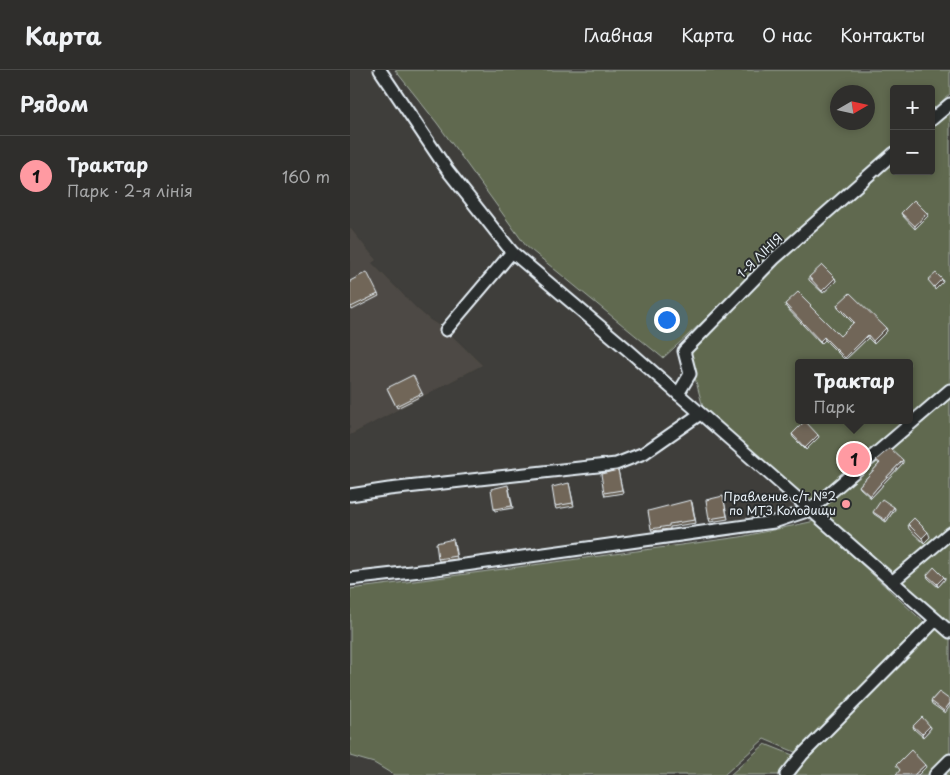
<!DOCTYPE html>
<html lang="ru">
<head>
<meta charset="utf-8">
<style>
	:root { --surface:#2f2e2c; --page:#3b3a38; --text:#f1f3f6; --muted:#a7a8a9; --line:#4a4a48; --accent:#ff9aa2 }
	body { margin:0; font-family:"Playpen Sans",sans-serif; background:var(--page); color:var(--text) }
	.controls { position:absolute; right:15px; top:15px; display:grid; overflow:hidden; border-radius:5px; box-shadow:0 2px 8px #0003 }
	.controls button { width:45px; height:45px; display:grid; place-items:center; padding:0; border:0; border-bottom:1px solid var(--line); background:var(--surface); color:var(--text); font:25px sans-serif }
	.compass { position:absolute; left:480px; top:15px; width:45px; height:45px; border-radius:50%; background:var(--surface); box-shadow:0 2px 8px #0003; rotate:81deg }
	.you { position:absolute; left:316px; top:249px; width:18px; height:18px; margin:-12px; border:4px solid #fff; border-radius:50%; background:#1a73e8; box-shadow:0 0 0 8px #1a73e833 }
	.badge { display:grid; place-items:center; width:32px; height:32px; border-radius:50%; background:var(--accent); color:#111; font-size:16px; font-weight:700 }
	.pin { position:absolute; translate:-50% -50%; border:2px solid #fff; box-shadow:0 1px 5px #0006 }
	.popup { position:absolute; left:445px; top:289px; width:118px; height:65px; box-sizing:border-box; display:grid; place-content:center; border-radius:5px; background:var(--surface); filter:drop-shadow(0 1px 4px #0005); font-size:16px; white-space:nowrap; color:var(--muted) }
	.popup b { font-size:19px; color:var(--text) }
	.popup::after { content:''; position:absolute; left:50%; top:100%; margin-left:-10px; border:10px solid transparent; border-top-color:var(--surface) }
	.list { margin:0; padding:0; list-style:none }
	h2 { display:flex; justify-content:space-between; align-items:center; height:65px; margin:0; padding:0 20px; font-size:21px }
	h2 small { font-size:16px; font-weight:400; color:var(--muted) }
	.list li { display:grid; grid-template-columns:32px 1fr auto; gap:15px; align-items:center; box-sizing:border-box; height:80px; padding:0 20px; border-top:1px solid var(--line) }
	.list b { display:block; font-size:19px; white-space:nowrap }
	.list p { margin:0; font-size:16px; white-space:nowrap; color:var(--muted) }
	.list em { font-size:16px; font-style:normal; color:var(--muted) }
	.map { position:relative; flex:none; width:600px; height:705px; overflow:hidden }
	header { display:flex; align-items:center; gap:30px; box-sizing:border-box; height:70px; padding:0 25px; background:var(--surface); border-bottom:1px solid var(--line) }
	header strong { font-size:24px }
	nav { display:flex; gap:28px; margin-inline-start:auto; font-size:18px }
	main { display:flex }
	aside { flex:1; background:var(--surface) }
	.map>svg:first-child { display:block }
</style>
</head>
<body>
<header>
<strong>Карта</strong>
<nav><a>Главная</a><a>Карта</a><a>О нас</a><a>Контакты</a></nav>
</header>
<main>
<aside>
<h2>Рядом<small></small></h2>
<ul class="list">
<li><span class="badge">1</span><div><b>Трактар</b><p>Парк · 2-я лінія</p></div><em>160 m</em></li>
</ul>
</aside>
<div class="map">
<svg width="600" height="705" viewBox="0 0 600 705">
	<rect width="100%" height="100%" fill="#3f3e3b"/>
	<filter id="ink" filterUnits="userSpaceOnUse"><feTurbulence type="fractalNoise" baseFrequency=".02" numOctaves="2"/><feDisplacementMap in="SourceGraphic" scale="10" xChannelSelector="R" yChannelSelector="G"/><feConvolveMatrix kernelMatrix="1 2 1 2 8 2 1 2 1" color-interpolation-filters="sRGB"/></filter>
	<g filter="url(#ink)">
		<!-- built -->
		<polygon fill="#4e4a44" points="0,158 26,190 22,193 66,238 80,250 96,260 132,295 0,365"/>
		<!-- green -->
		<g fill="#606950" stroke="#a4ada4" fill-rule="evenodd">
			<path d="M45,0H600V24L581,41V19H544V76L313,288L176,176L87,53ZM488,22H518V52H488Z"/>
			<path d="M600,39V705H380L415,674L453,689L592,550L354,341L338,282L427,192L544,89V101H581V55ZM449,293H559V350H449Z"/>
			<polygon points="465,451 579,557 452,685 414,669 374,705 44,705 24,693 0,686 0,519 72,510 390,467"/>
		</g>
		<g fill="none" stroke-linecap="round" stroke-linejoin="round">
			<defs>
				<g id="minor">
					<polyline points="30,0 98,101 162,182 278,280 600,562"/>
					<polyline points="581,50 600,34"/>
					<polyline points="96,260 162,182"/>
					<polyline points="328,324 340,304 334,281 424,189 544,83"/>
					<polyline points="0,425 39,419 266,394 294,383 350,344"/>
					<polyline points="0,509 79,500 424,452 460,440 600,320"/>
					<polyline points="542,512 600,463"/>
					<polyline points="436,705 452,685 586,550"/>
					<polyline points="585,705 600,690"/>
				</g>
			</defs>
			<!-- minor casing -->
			<use href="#minor" stroke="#e8f1f8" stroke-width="15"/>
			<!-- minor -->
			<use href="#minor" stroke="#2a2d2e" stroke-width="11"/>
		</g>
		<!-- wall -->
		<g fill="#61584c" stroke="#e8f1f8">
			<polygon points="551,143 577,143 578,146 565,159 552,145"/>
			<polygon points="459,207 485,208 486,211 473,223 459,210"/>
			<polygon points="28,224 29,226 2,240 0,236"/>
			<polygon points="435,234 462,238 490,266 503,253 488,238 487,235 536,258 537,261 524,274 518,268 495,290 475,270 471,274 436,237"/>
			<polygon points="38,320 72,323 73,325 47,338"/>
			<polygon points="442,364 469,367 456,380 443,367"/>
			<polygon points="526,390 553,393 532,415 532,416 521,428 510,418 509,416 529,394"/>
			<polygon points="268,400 273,423 255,426 254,423"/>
			<polygon points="219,413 224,436 206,439 205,436"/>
			<polygon points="159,418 163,438 145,441 144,439"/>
			<polygon points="373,426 378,449 360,452 359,449"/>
			<polygon points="342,432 346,453 320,457 320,459 302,461 301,459"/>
			<polygon points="544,437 545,439 536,452 524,444 523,442"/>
			<polygon points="558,454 580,467 574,473 559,459"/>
			<polygon points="104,471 107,489 89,491 88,489"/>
			<polygon points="577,505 594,507 595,509 588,517 578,508"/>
			<polygon points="589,622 595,643 582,634 581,631"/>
			<polygon points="563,656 580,656 581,658 573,667 564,659"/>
		</g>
		<!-- shaded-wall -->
		<g fill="#4f473e" stroke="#e8f1f8">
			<polygon points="577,143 578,146 565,159 565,156"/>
			<polygon points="485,208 486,211 473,223 472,221"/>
			<polygon points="592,209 593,212 585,220 584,217"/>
			<polygon points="536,258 537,261 524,274 523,271"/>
			<polygon points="518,265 518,268 495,290 495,288"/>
			<polygon points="474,267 475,270 471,274 470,271"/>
			<polygon points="468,365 469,367 456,380 455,378"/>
			<polygon points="553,390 553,393 532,415 532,416 521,428 520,426 531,413"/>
			<polygon points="544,437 545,439 536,452 535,450"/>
			<polygon points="578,462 580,467 574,473 572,468"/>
			<polygon points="594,507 595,509 588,517 587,514"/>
			<polygon points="600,633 600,636 595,643 594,641"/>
			<polygon points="580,656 581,658 573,667 572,664"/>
			<polygon points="575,695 576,697 568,705 564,705"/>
		</g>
		<!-- building -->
		<g fill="#716658" stroke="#e8f1f8">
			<polygon points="564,130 577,143 565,156 551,143"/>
			<polygon points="472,195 485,208 472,221 459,207"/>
			<polygon points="17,202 28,224 1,237 0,236 0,211"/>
			<polygon points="586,203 592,209 584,217 578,210"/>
			<polygon points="448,222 461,235 460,236 490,266 504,252 487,235 500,223 536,258 523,271 518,265 495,288 474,267 470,271 435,234"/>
			<polygon points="521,289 525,293 517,293"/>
			<polygon points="63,305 72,323 46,336 37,318"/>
			<polygon points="455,351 468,365 455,378 442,364"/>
			<polygon points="540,378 553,390 531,413 520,426 509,416 530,393 526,390"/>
			<polygon points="268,400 272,420 254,423 251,404"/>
			<polygon points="219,413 223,433 205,436 202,417"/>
			<polygon points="158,415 162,436 144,439 141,419"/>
			<polygon points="373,426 377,446 359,449 356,430"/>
			<polygon points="532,429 544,437 535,450 523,442"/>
			<polygon points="341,430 345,450 319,454 319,456 301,459 298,441"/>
			<polygon points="564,448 578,462 572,468 558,454"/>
			<polygon points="103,469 106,486 88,489 86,473"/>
			<polygon points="584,497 594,507 587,514 577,505"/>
			<polygon points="589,622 600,630 600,633 594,641 581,631"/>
			<polygon points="572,647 580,656 572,664 563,656"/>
			<polygon points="561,680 575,695 564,705 546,705 550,700 546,695"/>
		</g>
	</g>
	<!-- markers -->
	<circle fill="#ff9aa2" stroke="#2a2d2e" stroke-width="2" cx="496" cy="434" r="5"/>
	<g text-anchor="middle" stroke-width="4" stroke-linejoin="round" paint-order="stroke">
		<!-- street labels -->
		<g font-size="12" fill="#e8f1f8" stroke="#2a2d2e">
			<text transform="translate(410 186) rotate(-44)" y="4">1-Я ЛІНІЯ</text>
		</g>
		<!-- poi labels -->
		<g font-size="12" fill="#e8f1f8" stroke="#2a2d2e" text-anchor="end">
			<text x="486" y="431">Правление с/т №2<tspan x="486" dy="14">по МТЗ Колодищи</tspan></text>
		</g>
	</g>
</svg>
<div class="controls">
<button>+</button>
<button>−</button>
</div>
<svg class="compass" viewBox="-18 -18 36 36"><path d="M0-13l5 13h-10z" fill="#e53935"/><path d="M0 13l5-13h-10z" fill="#a7a8a9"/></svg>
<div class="you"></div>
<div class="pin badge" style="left:504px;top:389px">1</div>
<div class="popup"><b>Трактар</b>Парк</div>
</div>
</main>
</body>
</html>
